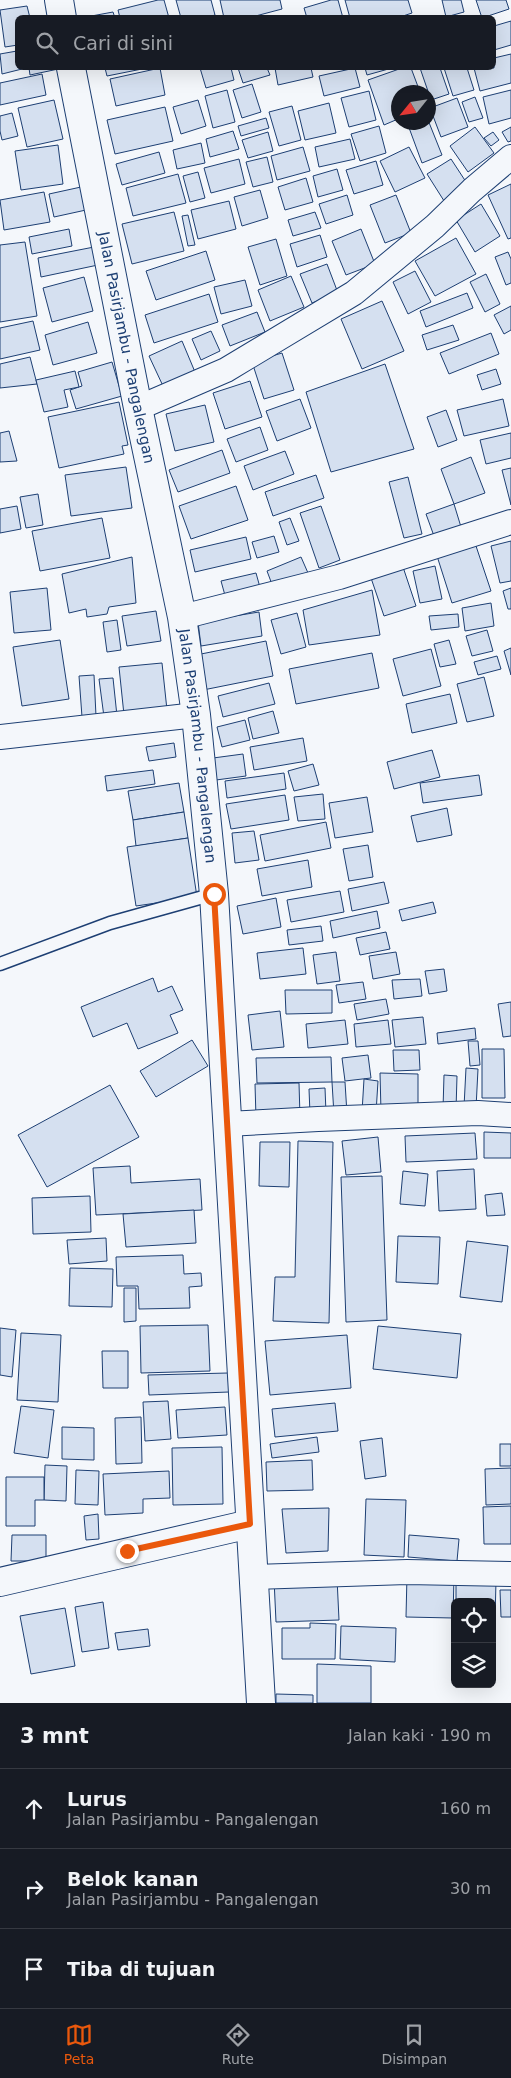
<!DOCTYPE html>
<html lang="id">
<head>
<meta charset="utf-8">
<style>
	:root { --surface:#171b24; --page:#20242c; --text:#f1f3f6; --muted:#9ea1a6; --line:#363941; --accent:#ea580c }
	body { margin:0; font-family:"DejaVu Sans",sans-serif; background:var(--page); color:var(--text) }
	.controls { position:absolute; right:15px; bottom:15px; display:grid; overflow:hidden; border-radius:8px; box-shadow:0 5px 20px #0002 }
	.controls button { width:45px; height:45px; display:grid; place-items:center; padding:0; border:0; border-bottom:1px solid var(--line); background:var(--surface); color:var(--text); font:25px sans-serif }
	.compass { position:absolute; left:391px; top:85px; width:45px; height:45px; border-radius:50%; background:var(--surface); box-shadow:0 5px 20px #0002; rotate:240deg }
	.stop { position:absolute; width:15px; height:15px; margin:-11px; border:4px solid #ea580c; border-radius:50%; background:#fff }
	.stop.end { background:#ea580c; border-color:#fff; box-shadow:0 1px 5px #0008 }
	.list { margin:0; padding:0; list-style:none }
	h2 { display:flex; justify-content:space-between; align-items:center; height:65px; margin:0; padding:0 20px; font-size:21px }
	h2 small { font-size:16px; font-weight:400; color:var(--muted) }
	.list li { display:grid; grid-template-columns:32px 1fr auto; gap:15px; align-items:center; box-sizing:border-box; height:80px; padding:0 20px; border-top:1px solid var(--line) }
	.list b { display:block; font-size:19px; white-space:nowrap }
	.list p { margin:0; font-size:16px; white-space:nowrap; color:var(--muted) }
	.list em { font-size:16px; font-style:normal; color:var(--muted) }
	.icon { flex:none; width:28px; height:28px; fill:none; stroke:currentColor; stroke-width:2; stroke-linecap:round; stroke-linejoin:round }
	.map { position:relative; flex:none; width:511px; height:1703px; overflow:hidden }
	.search { position:absolute; background:var(--surface); box-shadow:0 5px 20px #0002; left:15px; right:15px; top:15px; height:55px; display:flex; align-items:center; gap:12px; box-sizing:border-box; padding:0 18px; border-radius:8px; color:var(--muted); font-size:19px }
	.sheet { height:305px; background:var(--surface) }
	nav { display:flex; justify-content:space-around; align-items:center; box-sizing:border-box; height:70px; border-top:1px solid var(--line); background:var(--surface); font-size:14px; color:var(--muted) }
	nav a { display:grid; justify-items:center; gap:2px }
	nav .on { color:var(--accent) }
	.map>svg:first-child { display:block }
</style>
</head>
<body>
<div class="map">
<svg width="511" height="1703" viewBox="0 0 511 1703">
	<rect width="100%" height="100%" fill="#f4f7fb"/>
	<!-- building -->
	<g fill="#d5e0f0" stroke="#1d3f73">
		<polygon points="158,0 164,0 169,18 120,18 118,10"/>
		<polygon points="176,0 211,0 215,15 205,18 181,18"/>
		<polygon points="220,0 280,0 282,9 248,18 224,18"/>
		<polygon points="331,0 338,0 343,18 307,18 304,8"/>
		<polygon points="345,0 408,0 412,13 397,18 350,18"/>
		<polygon points="442,0 461,0 464,12 446,17"/>
		<polygon points="476,0 506,0 509,9 482,18"/>
		<polygon points="27,6 30,18 18,18 18,45 5,47 0,10"/>
		<polygon points="113,12 115,18 87,18 86,17"/>
		<polygon points="511,21 511,45 494,50 494,26"/>
		<polygon points="17,51 18,68 21,68 22,69 2,74 0,54"/>
		<polygon points="511,54 511,83 480,91 474,68 494,68 494,58"/>
		<polygon points="29,68 63,68 30,75"/>
		<polygon points="105,68 141,68 142,69 107,76"/>
		<polygon points="160,68 165,95 116,106 110,79"/>
		<polygon points="200,68 231,68 234,80 206,88"/>
		<polygon points="238,68 267,68 270,75 243,83"/>
		<polygon points="275,68 311,68 313,77 278,85"/>
		<polygon points="355,68 360,87 324,96 319,76"/>
		<polygon points="365,68 392,68 367,75"/>
		<polygon points="402,68 411,68 420,92 398,92 398,119 384,125 368,80"/>
		<polygon points="420,68 440,68 449,94 431,100"/>
		<polygon points="444,68 467,68 474,90 453,96"/>
		<polygon points="42,74 46,95 0,105 0,83"/>
		<polygon points="252,84 261,112 242,118 233,90"/>
		<polygon points="227,90 235,122 213,128 205,96"/>
		<polygon points="511,90 511,118 489,124 483,97"/>
		<polygon points="369,91 376,120 349,127 341,98"/>
		<polygon points="475,97 483,118 469,122 462,102"/>
		<polygon points="457,98 468,127 441,137 430,108"/>
		<polygon points="54,100 63,139 27,147 18,108"/>
		<polygon points="198,100 206,126 181,134 173,107"/>
		<polygon points="329,103 336,133 305,140 298,111"/>
		<polygon points="292,106 301,140 279,146 269,112"/>
		<polygon points="165,107 173,141 115,154 107,120"/>
		<polygon points="12,113 18,136 2,140 0,131 0,116"/>
		<polygon points="266,118 269,128 241,136 238,126"/>
		<polygon points="428,120 442,155 422,163 408,125 414,122 428,122"/>
		<polygon points="379,126 386,153 360,161 351,134"/>
		<polygon points="475,127 494,153 468,172 450,146"/>
		<polygon points="511,127 511,141 508,142 502,132"/>
		<polygon points="233,131 239,149 210,157 206,139"/>
		<polygon points="268,132 273,151 248,158 242,140"/>
		<polygon points="493,132 499,140 491,146 484,138"/>
		<polygon points="350,139 355,159 319,167 315,147"/>
		<polygon points="201,143 205,163 177,169 173,150"/>
		<polygon points="58,145 63,184 21,190 15,151"/>
		<polygon points="303,147 310,171 277,180 271,156"/>
		<polygon points="409,147 425,178 395,192 380,161"/>
		<polygon points="159,152 165,173 122,185 116,164"/>
		<polygon points="267,157 273,182 253,187 246,162"/>
		<polygon points="239,159 245,184 211,193 204,168"/>
		<polygon points="451,159 470,188 446,204 427,174"/>
		<polygon points="376,161 383,185 354,194 346,170"/>
		<polygon points="337,169 343,190 318,197 313,176"/>
		<polygon points="198,172 205,198 190,202 183,176"/>
		<polygon points="178,174 186,203 133,216 126,188"/>
		<polygon points="306,178 313,202 285,210 278,187"/>
		<polygon points="511,184 511,238 508,239 488,195"/>
		<polygon points="81,187 86,210 54,217 49,194"/>
		<polygon points="260,190 268,218 242,226 234,197"/>
		<polygon points="44,192 50,222 4,230 0,200"/>
		<polygon points="347,195 353,215 326,224 319,204"/>
		<polygon points="396,195 411,233 385,243 370,205"/>
		<polygon points="229,201 236,229 198,239 191,210"/>
		<polygon points="481,204 500,236 475,252 456,220"/>
		<polygon points="174,212 184,251 132,264 122,224"/>
		<polygon points="315,212 321,228 293,236 288,220"/>
		<polygon points="188,215 195,245 188,246 182,216"/>
		<polygon points="69,229 72,246 32,254 29,237"/>
		<polygon points="361,229 375,264 346,275 332,241"/>
		<polygon points="320,235 327,257 297,267 290,244"/>
		<polygon points="456,238 476,274 435,296 415,261"/>
		<polygon points="276,239 287,276 260,285 248,247"/>
		<polygon points="25,242 37,316 0,322 0,245"/>
		<polygon points="94,247 98,265 41,277 38,258"/>
		<polygon points="206,251 215,280 156,300 146,271"/>
		<polygon points="508,252 511,259 511,283 506,285 495,257"/>
		<polygon points="327,264 338,293 312,303 300,274"/>
		<polygon points="415,271 431,302 408,314 393,282"/>
		<polygon points="486,274 500,304 485,312 470,282"/>
		<polygon points="291,276 304,307 270,321 258,290"/>
		<polygon points="84,277 93,311 52,322 43,288"/>
		<polygon points="245,280 252,306 221,314 214,287"/>
		<polygon points="467,293 473,308 426,327 420,311"/>
		<polygon points="209,294 218,322 154,343 145,315"/>
		<polygon points="382,301 404,351 362,369 341,319"/>
		<polygon points="511,306 511,330 504,334 494,315"/>
		<polygon points="257,312 265,332 230,346 222,325"/>
		<polygon points="33,321 40,350 0,359 0,328"/>
		<polygon points="88,322 97,353 53,365 45,335"/>
		<polygon points="453,325 459,340 427,350 422,335"/>
		<polygon points="211,331 220,351 201,360 192,339"/>
		<polygon points="491,333 499,354 449,374 440,353"/>
		<polygon points="182,341 195,372 163,386 149,356"/>
		<polygon points="282,353 294,390 264,399 252,362"/>
		<polygon points="30,357 37,384 0,388 0,364"/>
		<polygon points="112,362 122,396 76,409 70,390 82,386 78,372"/>
		<polygon points="385,364 414,449 331,472 306,392"/>
		<polygon points="496,369 501,384 482,390 477,375"/>
		<polygon points="75,371 79,387 64,390 68,407 44,412 36,380"/>
		<polygon points="250,381 262,417 225,429 213,393"/>
		<polygon points="300,399 311,428 277,441 266,411"/>
		<polygon points="503,399 509,426 464,436 457,410"/>
		<polygon points="119,402 128,445 122,446 124,454 59,468 48,417"/>
		<polygon points="205,405 214,442 175,451 166,414"/>
		<polygon points="446,410 457,440 438,447 427,417"/>
		<polygon points="260,427 268,450 236,462 227,439"/>
		<polygon points="9,431 17,461 0,462 0,433"/>
		<polygon points="511,433 511,458 486,464 480,440"/>
		<polygon points="222,450 230,473 178,492 169,470"/>
		<polygon points="285,451 294,474 253,490 244,466"/>
		<polygon points="471,457 485,493 454,504 441,469"/>
		<polygon points="126,467 132,508 71,516 65,475"/>
		<polygon points="511,468 511,505 502,470"/>
		<polygon points="316,475 324,498 273,516 265,492"/>
		<polygon points="408,477 422,534 404,538 389,482"/>
		<polygon points="236,486 248,520 191,539 179,506"/>
		<polygon points="38,494 43,525 26,528 20,497"/>
		<polygon points="454,504 461,527 434,536 426,514"/>
		<polygon points="17,506 21,529 0,533 0,509"/>
		<polygon points="321,506 340,560 319,568 300,513"/>
		<polygon points="102,518 110,558 40,571 32,531"/>
		<polygon points="290,518 299,541 287,545 279,522"/>
		<polygon points="274,536 279,552 257,558 252,542"/>
		<polygon points="246,537 251,559 195,572 190,550"/>
		<polygon points="511,541 511,581 500,583 491,546"/>
		<polygon points="475,543 491,591 452,603 437,556"/>
		<polygon points="132,557 136,603 109,607 107,614 87,617 86,609 69,613 62,574"/>
		<polygon points="301,557 308,573 273,587 267,571"/>
		<polygon points="435,566 442,599 420,603 413,571"/>
		<polygon points="403,567 416,606 384,616 371,578"/>
		<polygon points="256,573 261,591 226,599 221,581"/>
		<polygon points="47,588 51,630 14,633 10,592"/>
		<polygon points="511,588 511,609 508,609 503,591"/>
		<polygon points="372,590 380,635 309,645 303,610"/>
		<polygon points="491,603 494,626 465,631 462,608"/>
		<polygon points="156,611 161,641 127,646 122,616"/>
		<polygon points="259,612 262,636 201,646 198,622"/>
		<polygon points="297,613 306,647 281,654 271,620"/>
		<polygon points="458,614 459,627 431,630 429,616"/>
		<polygon points="117,620 121,650 107,652 103,622"/>
		<polygon points="487,630 493,651 472,656 466,636"/>
		<polygon points="60,640 69,699 22,706 13,647"/>
		<polygon points="449,640 456,664 440,667 434,644"/>
		<polygon points="266,641 273,676 203,690 196,655"/>
		<polygon points="511,648 511,675 504,651"/>
		<polygon points="431,649 441,686 403,696 393,659"/>
		<polygon points="372,653 379,688 296,704 289,669"/>
		<polygon points="497,656 501,669 478,675 474,662"/>
		<polygon points="162,663 167,710 124,715 119,667"/>
		<polygon points="94,675 96,716 82,717 79,676"/>
		<polygon points="484,677 494,716 467,722 457,684"/>
		<polygon points="113,678 117,716 104,717 99,679"/>
		<polygon points="269,683 275,704 223,717 218,696"/>
		<polygon points="450,694 457,723 412,733 406,704"/>
		<polygon points="273,711 279,733 253,739 248,718"/>
		<polygon points="245,720 250,740 222,747 217,727"/>
		<polygon points="303,738 307,761 254,770 250,747"/>
		<polygon points="174,743 176,757 149,761 146,747"/>
		<polygon points="432,750 440,777 394,789 387,762"/>
		<polygon points="243,754 246,776 216,780 213,758"/>
		<polygon points="313,764 319,785 294,791 288,771"/>
		<polygon points="153,770 155,784 107,791 105,776"/>
		<polygon points="284,773 286,789 227,798 225,781"/>
		<polygon points="479,775 482,795 423,803 420,783"/>
		<polygon points="179,783 184,812 133,820 128,791"/>
		<polygon points="323,794 325,819 298,821 294,797"/>
		<polygon points="285,795 289,820 231,829 226,804"/>
		<polygon points="367,797 373,832 335,838 329,803"/>
		<polygon points="447,808 452,835 417,842 411,816"/>
		<polygon points="184,812 188,838 136,846 133,820"/>
		<polygon points="326,822 331,848 265,861 260,835"/>
		<polygon points="254,831 259,860 235,863 232,833"/>
		<polygon points="188,838 197,897 136,906 127,847"/>
		<polygon points="368,845 373,877 349,881 343,849"/>
		<polygon points="308,860 312,887 262,896 257,869"/>
		<polygon points="384,882 389,903 352,911 348,889"/>
		<polygon points="340,891 344,912 291,922 287,900"/>
		<polygon points="276,898 281,927 243,934 237,906"/>
		<polygon points="433,902 436,913 402,921 399,910"/>
		<polygon points="377,911 380,928 333,938 330,921"/>
		<polygon points="321,926 323,941 289,945 287,930"/>
		<polygon points="386,932 390,949 360,955 356,938"/>
		<polygon points="303,948 306,974 260,979 257,953"/>
		<polygon points="336,952 340,981 317,984 313,955"/>
		<polygon points="396,952 400,974 373,979 369,956"/>
		<polygon points="444,969 447,991 429,994 425,971"/>
		<polygon points="153,978 158,992 172,986 183,1010 170,1015 178,1033 138,1049 127,1023 93,1037 81,1007"/>
		<polygon points="420,979 422,996 394,999 392,980"/>
		<polygon points="363,982 366,999 339,1003 336,985"/>
		<polygon points="285,990 332,990 332,1013 286,1014"/>
		<polygon points="386,999 389,1014 357,1020 354,1004"/>
		<polygon points="511,1002 511,1036 503,1037 498,1004"/>
		<polygon points="280,1011 284,1047 252,1050 248,1015"/>
		<polygon points="423,1017 426,1044 395,1047 392,1020"/>
		<polygon points="345,1020 348,1044 308,1048 306,1024"/>
		<polygon points="388,1020 391,1044 356,1047 354,1024"/>
		<polygon points="475,1028 476,1039 438,1044 437,1033"/>
		<polygon points="192,1040 208,1066 156,1097 140,1071"/>
		<polygon points="468,1041 478,1041 480,1065 470,1066"/>
		<polygon points="482,1049 504,1049 505,1098 482,1098"/>
		<polygon points="393,1050 419,1050 420,1070 394,1071"/>
		<polygon points="368,1055 371,1078 345,1081 342,1058"/>
		<polygon points="331,1057 332,1082 257,1083 256,1058"/>
		<polygon points="466,1068 478,1069 476,1108 464,1107"/>
		<polygon points="380,1073 418,1074 418,1112 381,1112"/>
		<polygon points="444,1075 457,1076 456,1110 443,1109"/>
		<polygon points="364,1079 378,1081 376,1113 362,1112"/>
		<polygon points="332,1082 345,1082 347,1114 334,1115"/>
		<polygon points="299,1083 300,1117 256,1118 255,1084"/>
		<polygon points="110,1085 139,1137 47,1187 18,1135"/>
		<polygon points="325,1088 326,1113 310,1114 309,1089"/>
		<polygon points="484,1132 511,1133 511,1158 484,1158"/>
		<polygon points="475,1133 477,1159 406,1162 405,1136"/>
		<polygon points="378,1137 381,1172 346,1175 342,1141"/>
		<polygon points="298,1141 333,1142 329,1323 273,1321 275,1277 295,1277"/>
		<polygon points="260,1142 290,1142 289,1187 259,1186"/>
		<polygon points="130,1166 131,1183 200,1179 202,1210 96,1215 93,1168"/>
		<polygon points="474,1169 476,1209 439,1211 437,1171"/>
		<polygon points="403,1171 428,1174 425,1206 400,1204"/>
		<polygon points="382,1176 387,1320 346,1322 341,1177"/>
		<polygon points="502,1193 505,1215 487,1216 485,1195"/>
		<polygon points="90,1196 91,1232 33,1234 32,1198"/>
		<polygon points="194,1210 196,1243 126,1247 123,1214"/>
		<polygon points="398,1236 440,1237 438,1284 396,1282"/>
		<polygon points="106,1238 107,1261 69,1264 67,1240"/>
		<polygon points="467,1241 508,1246 502,1302 460,1297"/>
		<polygon points="183,1255 184,1274 201,1273 202,1286 189,1287 190,1308 139,1309 138,1286 117,1286 116,1257"/>
		<polygon points="70,1268 113,1269 112,1307 69,1306"/>
		<polygon points="124,1288 136,1288 136,1321 124,1322"/>
		<polygon points="208,1325 210,1371 141,1373 140,1326"/>
		<polygon points="378,1326 461,1334 457,1378 373,1369"/>
		<polygon points="0,1328 16,1330 12,1377 0,1375"/>
		<polygon points="21,1333 61,1335 58,1402 17,1400"/>
		<polygon points="347,1335 351,1388 270,1395 265,1341"/>
		<polygon points="102,1351 128,1351 128,1388 103,1388"/>
		<polygon points="228,1373 229,1392 149,1395 148,1375"/>
		<polygon points="168,1401 171,1439 145,1441 143,1402"/>
		<polygon points="335,1403 338,1431 275,1437 272,1409"/>
		<polygon points="21,1406 54,1410 48,1458 14,1453"/>
		<polygon points="225,1407 227,1435 178,1438 176,1410"/>
		<polygon points="141,1417 142,1463 116,1464 115,1418"/>
		<polygon points="62,1427 94,1428 94,1460 62,1459"/>
		<polygon points="317,1437 319,1452 272,1458 270,1444"/>
		<polygon points="382,1438 386,1476 365,1479 360,1441"/>
		<rect x="500" y="1444" width="11" height="22"/>
		<polygon points="222,1447 223,1504 173,1505 172,1448"/>
		<polygon points="312,1460 313,1490 267,1491 266,1462"/>
		<polygon points="45,1465 67,1466 66,1501 44,1500"/>
		<polygon points="511,1468 511,1504 486,1505 485,1469"/>
		<polygon points="76,1470 99,1471 98,1505 75,1504"/>
		<polygon points="169,1471 170,1498 143,1499 143,1513 105,1515 103,1474"/>
		<polygon points="6,1477 44,1477 44,1500 35,1500 35,1526 6,1526"/>
		<polygon points="366,1499 406,1500 404,1557 364,1555"/>
		<polygon points="511,1506 511,1544 484,1544 483,1507"/>
		<polygon points="329,1508 328,1551 286,1553 282,1509"/>
		<polygon points="98,1514 99,1539 86,1540 84,1516"/>
		<polygon points="12,1535 46,1535 46,1561 11,1561"/>
		<polygon points="409,1535 459,1539 457,1561 408,1557"/>
		<polygon points="407,1575 454,1576 453,1618 406,1617"/>
		<polygon points="337,1578 339,1620 276,1622 274,1579"/>
		<polygon points="456,1580 496,1581 495,1620 492,1620 492,1602 456,1602"/>
		<polygon points="500,1590 511,1590 511,1617 501,1617"/>
		<polygon points="103,1602 109,1648 82,1652 75,1607"/>
		<polygon points="65,1608 75,1666 31,1674 20,1616"/>
		<polygon points="310,1623 336,1624 335,1659 282,1659 282,1628 310,1628"/>
		<polygon points="341,1626 396,1628 395,1662 340,1659"/>
		<polygon points="148,1629 150,1646 118,1650 115,1633"/>
		<polygon points="317,1664 371,1666 371,1703 317,1703"/>
		<polygon points="276,1694 313,1695 313,1703 276,1703"/>
	</g>
	<g fill="none" stroke-linecap="round" stroke-linejoin="round">
		<defs>
			<polyline id="service" points="0,964 110,923 214,894"/>
			<g id="minor">
				<polyline points="138,408 226,370 354,293 435,226 472,190 511,157"/>
				<polyline points="182,617 339,577 511,522"/>
				<polyline points="0,737 196,715"/>
				<polyline points="227,1124 318,1119 478,1113 511,1115"/>
				<polyline points="253,1577 407,1572 511,1574"/>
			</g>
			<g id="secondary">
				<polyline points="59,0 62,18"/>
				<path id="s1" d="M71,68L138,408L182,617L196,715L214,894L261,1703"/>
				<polyline points="0,1582 250,1524"/>
			</g>
		</defs>
		<!-- service casing -->
		<use href="#service" stroke="#1d3f73" stroke-width="15"/>
		<!-- minor casing -->
		<use href="#minor" stroke="#1d3f73" stroke-width="26"/>
		<!-- secondary casing -->
		<use href="#secondary" stroke="#1d3f73" stroke-width="30"/>
		<!-- service -->
		<use href="#service" stroke="#f4f7fb" stroke-width="12"/>
		<!-- minor -->
		<use href="#minor" stroke="#f4f7fb" stroke-width="24"/>
		<!-- secondary -->
		<use href="#secondary" stroke="#f4f7fb" stroke-width="28"/>
	</g>
	<g fill="none" stroke-linecap="round" stroke-linejoin="round">
		<!-- route -->
		<polyline stroke="#ea580c" stroke-width="6" points="127,1551 250,1524 214,894"/>
	</g>
	<g text-anchor="middle" stroke-width="4" stroke-linejoin="round" paint-order="stroke">
		<!-- street labels -->
		<g font-size="15" fill="#1d3f73" stroke="#f4f7fb">
			<text dy="5" stroke="none"><textPath href="#s1" startOffset="285">Jalan Pasirjambu - Pangalengan</textPath></text>
			<text dy="5" stroke="none"><textPath href="#s1" startOffset="690">Jalan Pasirjambu - Pangalengan</textPath></text>
		</g>
	</g>
</svg>
<div class="controls">
<button><svg class="icon" aria-label="locate" viewBox="0 0 24 24"><circle cx="12" cy="12" r="6"/><path d="M12 2v4M12 18v4M2 12h4M18 12h4"/></svg></button>
<button><svg class="icon" aria-label="layers" viewBox="0 0 24 24"><path d="M12 4l9 5-9 5-9-5zM3 14l9 5 9-5"/></svg></button>
</div>
<svg class="compass" viewBox="-18 -18 36 36"><path d="M0-13l5 13h-10z" fill="#e53935"/><path d="M0 13l5-13h-10z" fill="#9ea1a6"/></svg>
<div class="stop" style="left:214px;top:894px"></div>
<div class="stop end" style="left:127px;top:1551px"></div>
<div class="search"><svg class="icon" aria-label="search" viewBox="0 0 24 24"><circle cx="10" cy="10" r="6"/><path d="M15 15l6 6"/></svg>Cari di sini</div>
</div>
<section class="sheet">
<h2>3 mnt<small>Jalan kaki · 190 m</small></h2>
<ul class="list">
<li><svg class="icon" aria-label="ahead" viewBox="0 0 24 24"><path d="M12 20V5M6 11l6-6 6 6"/></svg><div><b>Lurus</b><p>Jalan Pasirjambu - Pangalengan</p></div><em>160 m</em></li>
<li><svg class="icon" aria-label="right" viewBox="0 0 24 24"><path d="M7 20v-9h11M14 6l5 5-5 5"/></svg><div><b>Belok kanan</b><p>Jalan Pasirjambu - Pangalengan</p></div><em>30 m</em></li>
<li><svg class="icon" aria-label="arrive" viewBox="0 0 24 24"><path d="M6 21V4h12l-3 4 3 4H6"/></svg><div><b>Tiba di tujuan</b></div></li>
</ul>
</section>
<nav>
<a class="on"><svg class="icon" aria-label="map" viewBox="0 0 24 24"><path d="M3 6l6-2 6 2 6-2v14l-6 2-6-2-6 2zM9 4v14M15 6v14"/></svg>Peta</a>
<a><svg class="icon" aria-label="directions" viewBox="0 0 24 24"><path d="M12 3l9 9-9 9-9-9zM9 14v-3h6M13 9l2 2-2 2"/></svg>Rute</a>
<a><svg class="icon" aria-label="saved" viewBox="0 0 24 24"><path d="M7 4h10v16l-5-4-5 4z"/></svg>Disimpan</a>
</nav>
</body>
</html>
